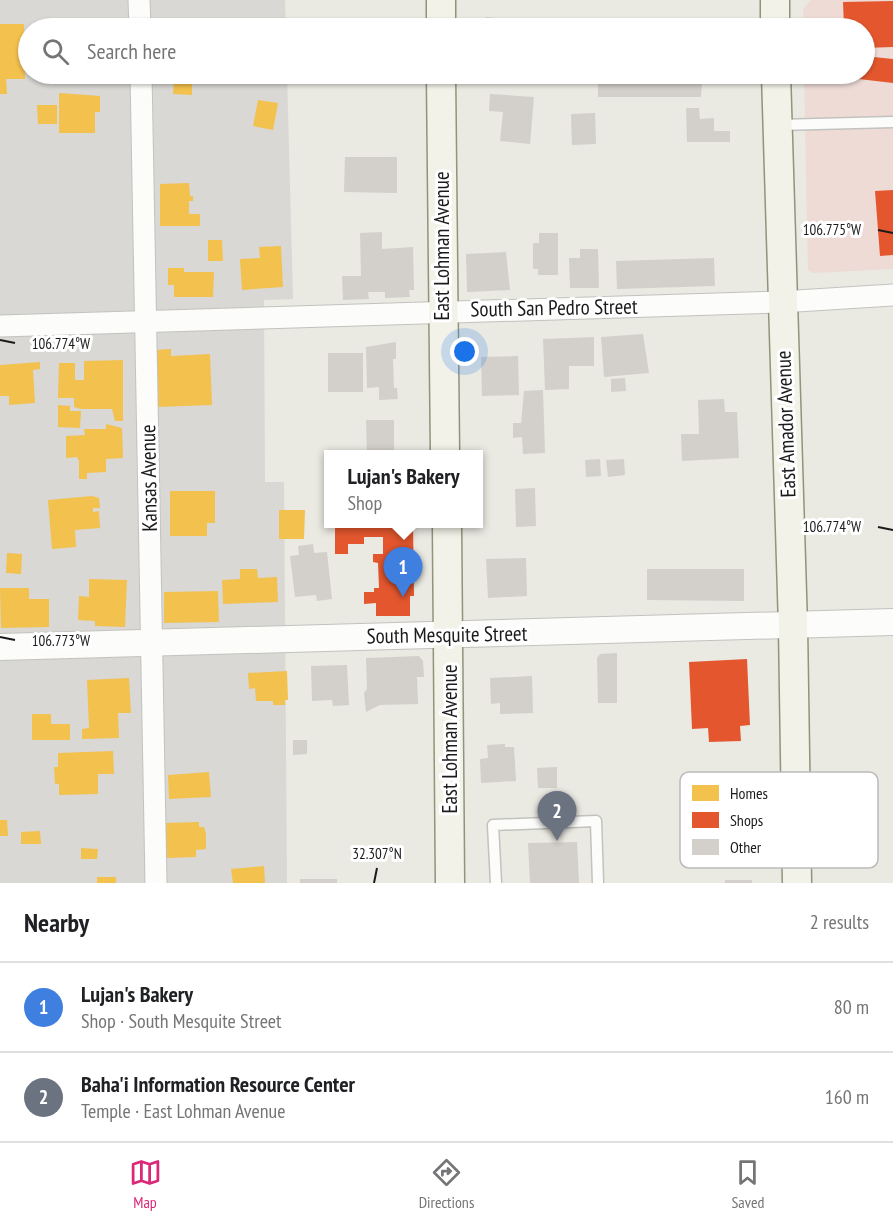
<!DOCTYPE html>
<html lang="en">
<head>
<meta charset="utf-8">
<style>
	:root { --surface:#fff; --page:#f2f2f2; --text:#202124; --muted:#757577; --line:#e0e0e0; --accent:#db2777 }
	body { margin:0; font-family:"PT Sans Narrow",sans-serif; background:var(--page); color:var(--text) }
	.you { position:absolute; left:465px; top:352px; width:21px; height:21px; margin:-15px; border:4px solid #fff; border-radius:50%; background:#1a73e8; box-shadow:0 0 0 9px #1a73e833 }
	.badge { display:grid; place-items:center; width:39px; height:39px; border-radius:50%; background:var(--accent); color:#fff; font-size:20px; font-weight:700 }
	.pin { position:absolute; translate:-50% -50px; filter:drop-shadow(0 2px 3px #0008) }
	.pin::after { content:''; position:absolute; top:32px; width:21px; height:18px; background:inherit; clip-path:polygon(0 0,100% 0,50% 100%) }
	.popup { position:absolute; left:324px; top:450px; width:159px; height:78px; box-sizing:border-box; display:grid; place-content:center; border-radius:0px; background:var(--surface); filter:drop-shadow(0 2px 4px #0005); font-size:20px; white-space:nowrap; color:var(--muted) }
	.popup b { font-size:22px; color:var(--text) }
	.popup::after { content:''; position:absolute; left:50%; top:100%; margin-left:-12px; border:12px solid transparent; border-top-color:var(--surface) }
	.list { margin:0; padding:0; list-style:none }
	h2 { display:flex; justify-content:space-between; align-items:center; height:78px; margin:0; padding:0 24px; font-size:26px }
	h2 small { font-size:20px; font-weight:400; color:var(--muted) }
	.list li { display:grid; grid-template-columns:39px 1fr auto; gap:18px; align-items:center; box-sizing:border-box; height:90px; padding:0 24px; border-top:2px solid var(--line) }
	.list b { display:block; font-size:22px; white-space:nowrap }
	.list p { margin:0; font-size:20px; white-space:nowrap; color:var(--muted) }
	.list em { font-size:20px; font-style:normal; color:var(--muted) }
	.icon { flex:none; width:33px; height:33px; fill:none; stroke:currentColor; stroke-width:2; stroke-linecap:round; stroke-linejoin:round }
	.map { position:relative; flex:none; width:893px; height:883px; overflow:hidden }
	.search { position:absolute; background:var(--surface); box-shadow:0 2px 4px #0004; left:18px; right:18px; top:18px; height:66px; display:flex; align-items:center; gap:15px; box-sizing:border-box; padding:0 21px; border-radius:33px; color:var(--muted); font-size:22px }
	.sheet { height:258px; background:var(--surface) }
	nav { display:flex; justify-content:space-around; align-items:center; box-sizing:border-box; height:84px; border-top:2px solid var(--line); background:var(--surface); font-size:16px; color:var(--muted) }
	nav a { display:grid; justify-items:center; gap:3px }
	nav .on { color:var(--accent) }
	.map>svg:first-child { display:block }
</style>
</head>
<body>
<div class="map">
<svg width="893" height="883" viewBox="0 0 893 883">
	<rect width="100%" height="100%" fill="#eae9e2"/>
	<!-- residential -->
	<polygon fill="#d9d8d4" points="0,0 285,0 286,28 28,28 28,74 287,74 293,299 264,300 265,482 284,482 287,883 0,883"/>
	<!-- commercial -->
	<polygon fill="#eedbd6" points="811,0 893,0 893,269 813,273 808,270 804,74 864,74 864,28 804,28 803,9"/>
	<!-- homes -->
	<g fill="#f2c14e">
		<rect x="78" y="21" width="28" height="7"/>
		<rect x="172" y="21" width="43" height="7"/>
		<polygon points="0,24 24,24 25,79 6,79 7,94 0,94"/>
		<polygon points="181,74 214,74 214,79 181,78"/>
		<polygon points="174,79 192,80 192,95 173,94"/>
		<polygon points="59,93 100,96 100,112 95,112 95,133 59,133"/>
		<polygon points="258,100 278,103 273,130 253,126"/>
		<polygon points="37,105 57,105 57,124 38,124"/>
		<polygon points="189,183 190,196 193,196 193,201 189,201 189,214 200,214 200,226 160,226 160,184"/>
		<polygon points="208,240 222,240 223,261 208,261"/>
		<polygon points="281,246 283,287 242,290 240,259 260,258 259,247"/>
		<polygon points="168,268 184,268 184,272 214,272 213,297 174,297 174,285 168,285"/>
		<polygon points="171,349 171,356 210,354 212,405 157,407 155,350"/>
		<polygon points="123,360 123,421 115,421 112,409 81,409 74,407 74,398 58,398 59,363 75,363 75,380 84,380 84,361"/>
		<polygon points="40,362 40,369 33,370 35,403 9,405 9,396 0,396 0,365"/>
		<polygon points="58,405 70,406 70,411 81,411 80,428 58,427"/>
		<polygon points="106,424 122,428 123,458 106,459 106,472 87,473 87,479 79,479 79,461 77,457 66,458 66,436 85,435 84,429 106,429"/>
		<polygon points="170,491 215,491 215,523 207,523 207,536 170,536"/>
		<polygon points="92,496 99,498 100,508 93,508 93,512 99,511 100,528 75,530 76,547 52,549 48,500"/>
		<polygon points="279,510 305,510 304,539 279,539"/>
		<polygon points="7,553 22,554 21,574 6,573"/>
		<polygon points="240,569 257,569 258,578 277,577 278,602 223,604 222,580 240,579"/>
		<polygon points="89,579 127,580 125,627 95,626 95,621 78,620 79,596 89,597"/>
		<polygon points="0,588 29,588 29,599 49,599 49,627 1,628"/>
		<polygon points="218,591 219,622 164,623 164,592"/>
		<polygon points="287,671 288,700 285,700 285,705 273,705 273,701 256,701 255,688 249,689 248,673"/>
		<polygon points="129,678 131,713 118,713 119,738 82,739 82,729 89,728 87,680"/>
		<polygon points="32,714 51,714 51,724 70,724 70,740 32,740"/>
		<polygon points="113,751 114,774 98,774 98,794 59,795 59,784 55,784 54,767 58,767 58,753"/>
		<polygon points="209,772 211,797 169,799 168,775"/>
		<polygon points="0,820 7,820 8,836 0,836"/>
		<polygon points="199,822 199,827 204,827 206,834 206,849 196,850 196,857 166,858 165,823"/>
		<polygon points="40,831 41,844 21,844 21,832"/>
		<polygon points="81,848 98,849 97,859 81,859"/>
		<polygon points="264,866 265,883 233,883 231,869"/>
		<rect x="97" y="877" width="19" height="6"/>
	</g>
	<!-- shops -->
	<g fill="#e4572e">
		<polygon points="893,1 893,47 864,48 864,28 844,28 843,2"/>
		<polygon points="864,56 893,59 893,83 850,78 850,74 864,74"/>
		<polygon points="893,190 893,255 880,256 875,191"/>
		<polygon points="335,524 413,524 414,596 410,596 410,616 376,616 376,603 364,604 364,592 374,592 374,588 379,588 378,563 373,562 373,554 383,554 383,537 364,537 364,544 348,544 348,554 335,554"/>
		<polygon points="747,659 750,725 740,726 741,741 709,742 708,728 692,729 689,662"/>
	</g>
	<!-- building -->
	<g fill="#d3d0cb">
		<polygon points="486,17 533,22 532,28 485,28"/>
		<polygon points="481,74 512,74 512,80 480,77"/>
		<polygon points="624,74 675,74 675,77 624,78"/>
		<polygon points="598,81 702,81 701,97 598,97"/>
		<polygon points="490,94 534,97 530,144 500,141 503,112 489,111"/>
		<polygon points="686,108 699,108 700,119 714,118 714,131 730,131 730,142 687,142"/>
		<polygon points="595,113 596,144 572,145 571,114"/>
		<polygon points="345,157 397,157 397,193 344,192"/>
		<polygon points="382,232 382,249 413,247 414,290 409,290 410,297 385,298 385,292 368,292 369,299 343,300 342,276 361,276 360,233"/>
		<polygon points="539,233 558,233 558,275 538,275 538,269 533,269 533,243 539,243"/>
		<polygon points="580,249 598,249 599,288 570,288 569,258 580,258"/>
		<polygon points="506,252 510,290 467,292 466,254"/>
		<polygon points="714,258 715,286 617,289 616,261"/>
		<polygon points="643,334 649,373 604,377 601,337"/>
		<polygon points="594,337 594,366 569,366 569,389 545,390 543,339"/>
		<polygon points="396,342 396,359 393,359 394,388 397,388 398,399 379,400 379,387 367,388 366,347"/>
		<rect x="328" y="353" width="35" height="39"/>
		<polygon points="518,356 519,395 482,396 481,357"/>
		<polygon points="625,378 626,391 611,392 611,379"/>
		<polygon points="543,390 545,453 523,454 522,437 513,438 513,423 521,423 524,391"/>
		<polygon points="724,399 725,412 737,412 739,458 682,461 681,434 699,434 698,400"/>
		<polygon points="366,420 394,420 394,454 367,454"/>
		<polygon points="600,459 601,476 586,477 585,460"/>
		<polygon points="624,459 625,475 608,477 606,460"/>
		<polygon points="535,488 536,526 516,527 515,489"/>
		<polygon points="313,544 314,553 327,552 332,599 317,601 316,595 295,597 290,556 299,555 298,546"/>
		<polygon points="526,558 527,596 488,598 486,559"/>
		<polygon points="647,569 744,569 744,601 647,600"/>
		<polygon points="617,653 617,703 598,703 597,658 600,654"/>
		<polygon points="419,656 423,661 424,677 417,677 418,704 380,705 366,712 364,693 367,689 366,658"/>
		<polygon points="347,665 349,705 333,706 332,700 312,701 311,666"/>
		<polygon points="532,676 533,713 500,714 500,703 491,704 490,678"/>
		<polygon points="293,740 307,740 307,754 293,755"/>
		<polygon points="505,744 505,747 514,747 516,781 481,783 480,759 488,758 487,745"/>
		<polygon points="557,767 557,788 538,788 537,768"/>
		<polygon points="751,814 754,860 719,862 719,851 698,852 697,827 718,823 718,816"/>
		<polygon points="577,842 579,883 530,883 528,843"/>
		<rect x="300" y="879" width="37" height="4"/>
		<rect x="725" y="880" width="27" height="3"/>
	</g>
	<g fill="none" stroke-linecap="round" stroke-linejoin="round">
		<defs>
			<g id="service">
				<polyline points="779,125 893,122"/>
				<polyline points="496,883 493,825 596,821 598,883"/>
			</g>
			<g id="minor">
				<polyline points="139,0 140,28"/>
				<polyline points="141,74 156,883"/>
				<polyline points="0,326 781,302 893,295"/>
			</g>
			<polyline id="tertiary" points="0,647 893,622"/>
			<g id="secondary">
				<polyline points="441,0 441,28"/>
				<polyline points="775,0 775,28"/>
				<polyline points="441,74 445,454"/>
				<polyline points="776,74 793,626 797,883"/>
				<polyline points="447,524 450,883"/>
			</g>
		</defs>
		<!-- service casing -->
		<use href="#service" stroke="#c2c2bf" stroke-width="13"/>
		<!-- minor casing -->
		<use href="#minor" stroke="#c2c2bf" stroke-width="23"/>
		<!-- tertiary casing -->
		<use href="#tertiary" stroke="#c2c2bf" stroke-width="28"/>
		<!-- secondary casing -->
		<use href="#secondary" stroke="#90947b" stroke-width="31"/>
		<!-- service -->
		<use href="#service" stroke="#fcfcfb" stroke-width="10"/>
		<!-- minor -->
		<use href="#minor" stroke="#fcfcfb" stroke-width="21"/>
		<!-- tertiary -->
		<use href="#tertiary" stroke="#fcfcfb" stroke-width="26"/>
		<!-- secondary -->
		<use href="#secondary" stroke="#f2f2e8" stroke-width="28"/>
	</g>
	<!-- ticks -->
	<path fill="none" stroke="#1b1b1b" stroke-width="2" d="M878,230L893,233M0,340L15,343M878,527L893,530M0,637L15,640M374,883L377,868"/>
	<g text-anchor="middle" stroke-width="6" stroke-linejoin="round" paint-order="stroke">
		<!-- street labels -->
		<g font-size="21" fill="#1b1b1b" stroke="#fff">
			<text transform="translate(442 246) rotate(-90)" y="7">East Lohman Avenue</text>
			<text transform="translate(554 308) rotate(-1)" y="7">South San Pedro Street</text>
			<text transform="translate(786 424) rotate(-92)" y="7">East Amador Avenue</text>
			<text transform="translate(149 478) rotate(-91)" y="7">Kansas Avenue</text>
			<text transform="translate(447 635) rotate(-1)" y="7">South Mesquite Street</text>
			<text transform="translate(450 739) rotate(-90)" y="7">East Lohman Avenue</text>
		</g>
	</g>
	<!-- legend -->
	<rect x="680" y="772" width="198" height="96" rx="9" fill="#fff" stroke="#bbb" stroke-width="1.5"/>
	<rect x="692" y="785" width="27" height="16" fill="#f2c14e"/>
	<rect x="692" y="812" width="27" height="16" fill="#e4572e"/>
	<rect x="692" y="839" width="27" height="16" fill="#d3d0cb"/>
	<g font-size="16" fill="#1b1b1b">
		<text x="730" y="799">Homes</text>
		<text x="730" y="826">Shops</text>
		<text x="730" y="853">Other</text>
	</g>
	<g font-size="15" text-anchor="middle" fill="#1b1b1b" stroke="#fff" stroke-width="6" stroke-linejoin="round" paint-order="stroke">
		<text x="832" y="235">106.775°W</text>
		<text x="61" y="349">106.774°W</text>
		<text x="832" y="532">106.774°W</text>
		<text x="61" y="646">106.773°W</text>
		<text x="377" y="859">32.307°N</text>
	</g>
</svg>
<div class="you"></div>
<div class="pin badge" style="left:403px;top:597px;background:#3f7fe0">1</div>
<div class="popup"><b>Lujan's Bakery</b>Shop</div>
<div class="pin badge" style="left:557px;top:841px;background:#6b7280">2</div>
<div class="search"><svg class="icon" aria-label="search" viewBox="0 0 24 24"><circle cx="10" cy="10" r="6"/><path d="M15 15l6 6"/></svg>Search here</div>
</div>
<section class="sheet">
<h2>Nearby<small>2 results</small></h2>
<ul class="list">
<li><span class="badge" style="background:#3f7fe0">1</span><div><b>Lujan's Bakery</b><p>Shop · South Mesquite Street</p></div><em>80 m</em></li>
<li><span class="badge" style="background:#6b7280">2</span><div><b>Baha'i Information Resource Center</b><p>Temple · East Lohman Avenue</p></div><em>160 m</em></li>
</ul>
</section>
<nav>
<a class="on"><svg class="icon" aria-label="map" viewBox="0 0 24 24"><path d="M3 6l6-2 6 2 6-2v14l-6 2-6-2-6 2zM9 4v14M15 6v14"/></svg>Map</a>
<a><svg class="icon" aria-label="directions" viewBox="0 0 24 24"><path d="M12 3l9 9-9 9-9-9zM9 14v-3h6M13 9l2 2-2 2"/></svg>Directions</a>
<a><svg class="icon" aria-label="saved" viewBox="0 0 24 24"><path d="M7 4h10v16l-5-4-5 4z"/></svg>Saved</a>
</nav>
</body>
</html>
